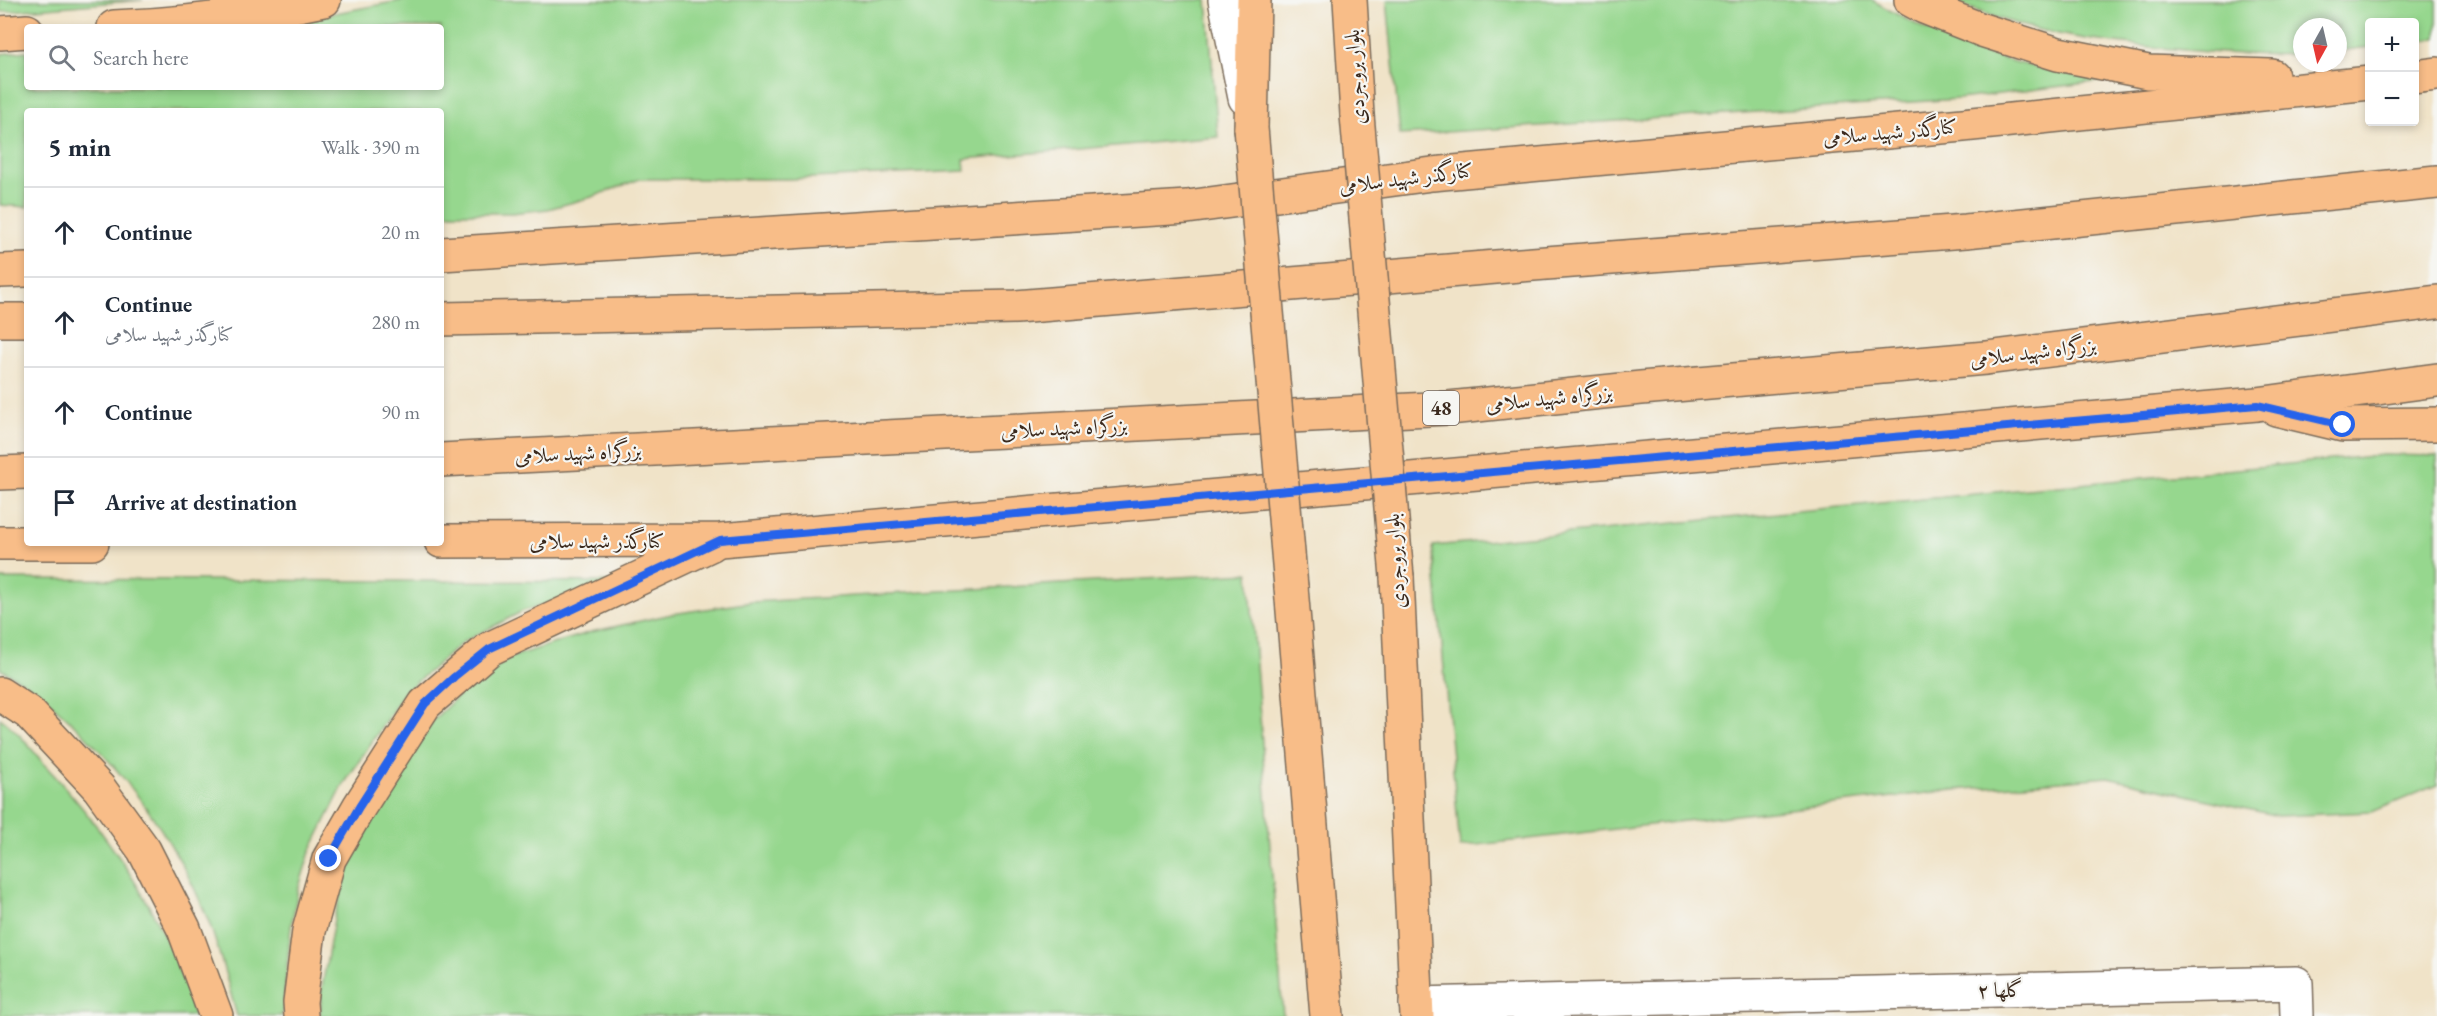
<!DOCTYPE html>
<html lang="en">
<head>
<meta charset="utf-8">
<style>
	:root { --surface:#fff; --page:#f6f6f7; --text:#1f2937; --muted:#747a83; --line:#e0e1e3 }
	body { margin:0; font-family:"EB Garamond",Amiri,serif; background:var(--page); color:var(--text) }
	.controls { position:absolute; right:18px; top:18px; display:grid; overflow:hidden; border-radius:6px; box-shadow:0 3px 9px #0003 }
	.controls button { width:54px; height:54px; display:grid; place-items:center; padding:0; border:0; border-bottom:2px solid var(--line); background:var(--surface); color:var(--text); font:30px sans-serif }
	.compass { position:absolute; left:2293px; top:18px; width:54px; height:54px; border-radius:50%; background:var(--surface); box-shadow:0 3px 9px #0003; rotate:188deg }
	.stop { position:absolute; width:18px; height:18px; margin:-14px; border:4px solid #2563eb; border-radius:50%; background:#fff }
	.stop.end { background:#2563eb; border-color:#fff; box-shadow:0 2px 6px #0008 }
	.list { margin:0; padding:0; list-style:none }
	h2 { display:flex; justify-content:space-between; align-items:center; height:78px; margin:0; padding:0 24px; font-size:26px }
	h2 small { font-size:20px; font-weight:400; color:var(--muted) }
	.list li { display:grid; grid-template-columns:39px 1fr auto; gap:18px; align-items:center; box-sizing:border-box; height:90px; padding:0 24px; border-top:2px solid var(--line) }
	.list b { display:block; font-size:22px; white-space:nowrap }
	.list p { margin:0; font-size:20px; white-space:nowrap; color:var(--muted) }
	.list em { font-size:20px; font-style:normal; color:var(--muted) }
	.icon { flex:none; width:33px; height:33px; fill:none; stroke:currentColor; stroke-width:2; stroke-linecap:round; stroke-linejoin:round }
	.map { position:relative; flex:none; width:2437px; height:1016px; overflow:hidden }
	.search { position:absolute; background:var(--surface); box-shadow:0 3px 9px #0003; left:24px; top:24px; width:420px; height:66px; display:flex; align-items:center; gap:15px; box-sizing:border-box; padding:0 21px; border-radius:6px; color:var(--muted); font-size:22px }
	.panel { position:absolute; background:var(--surface); box-shadow:0 3px 9px #0003; left:24px; top:108px; width:420px; height:438px; border-radius:6px }
	.map>svg:first-child { display:block }
</style>
</head>
<body>
<div class="map">
<svg width="2437" height="1016" viewBox="0 0 2437 1016">
	<rect width="100%" height="100%" fill="#f6f6f2"/>
	<filter id="ink" filterUnits="userSpaceOnUse"><feTurbulence type="fractalNoise" baseFrequency=".0167" numOctaves="2"/><feDisplacementMap in="SourceGraphic" scale="12" xChannelSelector="R" yChannelSelector="G"/><feConvolveMatrix kernelMatrix="1 2 1 2 8 2 1 2 1" color-interpolation-filters="sRGB"/></filter>
	<filter id="wash" filterUnits="userSpaceOnUse"><feTurbulence type="fractalNoise" baseFrequency=".008" numOctaves="4" result="noise"/><feDisplacementMap in="SourceGraphic" scale="24" xChannelSelector="R" yChannelSelector="G"/><feGaussianBlur stdDeviation="1.35" result="paint"/><feColorMatrix in="noise" values="0 0 0 0 0 0 0 0 0 0 0 0 0 0 0 0 0 1.4 0 .05"/><feComposite in="paint" operator="in"/></filter>
	<g filter="url(#wash)">
		<rect width="100%" height="100%" fill="#f0e3c8"/>
		<!-- green -->
		<g fill="#96d78e" stroke="#688056" stroke-width="1.5">
			<polygon points="0,0 143,0 0,12"/>
			<polygon points="404,0 1207,0 1218,137 964,159 965,171 790,179 640,179 592,197 548,209 512,213 441,213 441,111 27,111 27,207 0,205 0,54 27,51 27,87 441,87 441,27 262,27"/>
			<path d="M1387,0H1872C1900,17 1932,33 1963,45C2007,63 2056,71 2102,81L1959,99L1400,135Z"/>
			<path d="M1950,0H2437V38L2415,42L2414,22H2370L2369,47L2338,51V27H2302V54C2259,56 2216,53 2173,49C2092,42 2026,33 1950,0Z"/>
			<polygon points="2383,455 2437,456 2437,785 2372,812 2278,816 2108,777 1953,790 1460,847 1433,546"/>
			<polygon points="1249,573 1283,1016 320,1016 321,993 335,914 350,862 391,788 432,721 463,691 511,657 591,632 672,614 752,602"/>
			<path d="M0,579L624,582L523,611L463,642L404,693L344,784L310,852L298,890L291,927L282,1016H237C228,984 220,951 208,920C173,831 109,750 35,690C24,682 11,675 0,669Z"/>
			<path d="M0,718C17,730 31,748 44,764C112,837 168,920 194,1016H0Z"/>
		</g>
	</g>
	<g filter="url(#ink)">
		<g fill="none" stroke-linecap="round" stroke-linejoin="round">
			<defs>
				<g id="minor">
					<polyline points="1225,0 1245,98"/>
					<polyline points="1416,1004 2296,983 2297,1016"/>
				</g>
				<g id="major">
					<polyline points="1350,0 1357,115"/>
					<polyline points="1911,0 1924,7 1982,30 2058,54 2148,72 2272,76"/>
					<path d="M114,27C184,24 255,15 324,0"/>
					<polyline points="0,33 27,31"/>
					<polyline points="2414,77 2437,74"/>
					<polyline points="1251,128 1254,0"/>
					<polyline points="441,254 1187,207 1432,174 1963,125 2370,83"/>
					<polyline points="0,271 27,270"/>
					<polyline points="2276,409 2343,425 2437,424"/>
					<polyline points="441,541 720,540 2257,404 2437,380"/>
					<polyline points="0,543 92,543"/>
					<polyline points="1397,577 1417,1016"/>
					<polyline points="1291,587 1327,1016"/>
					<polyline points="0,694 29,713 99,788 144,850 184,929 216,1016"/>
					<polyline points="301,1016 300,1002 309,931 329,859 359,807 425,704 489,649 712,544"/>
				</g>
				<g id="highway">
					<polyline points="441,319 1016,307 1520,265 1966,231 2437,182"/>
					<polyline points="0,320 27,320"/>
					<polyline points="441,460 1449,408 1641,388 1986,358 2437,302"/>
					<polyline points="0,473 27,472"/>
				</g>
			</defs>
			<!-- minor casing -->
			<use href="#minor" stroke="#7a6b5a" stroke-width="36"/>
			<!-- major casing -->
			<use href="#major" stroke="#7a6b5a" stroke-width="36"/>
			<!-- highway casing -->
			<use href="#highway" stroke="#7a6b5a" stroke-width="36"/>
			<!-- minor -->
			<use href="#minor" stroke="#fff" stroke-width="33"/>
			<!-- major -->
			<use href="#major" stroke="#f8bd88" stroke-width="33"/>
			<!-- highway -->
			<use href="#highway" stroke="#f8bd88" stroke-width="33"/>
			<defs>
				<g id="major-bridge">
					<polyline points="1357,115 1397,577"/>
					<polyline points="1251,128 1291,587"/>
				</g>
			</defs>
			<!-- major-bridge casing -->
			<use href="#major-bridge" stroke="#7a6b5a" stroke-width="36" stroke-linecap="butt"/>
			<!-- major-bridge -->
			<use href="#major-bridge" stroke="#f8bd88" stroke-width="33"/>
		</g>
	</g>
	<g fill="none" stroke-linecap="round" stroke-linejoin="round" filter="url(#ink)">
		<!-- route -->
		<polyline stroke="#2563eb" stroke-width="8" points="329,859 359,807 425,704 454,677 489,649 720,540 2257,405 2343,425"/>
	</g>
	<g text-anchor="middle" stroke-width="4.5" stroke-linejoin="round" paint-order="stroke">
		<!-- shield labels -->
		<rect fill="#f6f6f2" stroke="#73675e" stroke-width="1.5" x="1423" y="391" width="36" height="34" rx="4.5"/>
		<g font-size="20" font-weight="bold" fill="#3b2a1e">
			<text x="1441" y="415">48</text>
		</g>
		<!-- street labels -->
		<g font-size="21" fill="#3b2a1e" stroke="#f6f6f2">
			<text transform="translate(1355 77) rotate(-94)" y="7">بلوار بروجردی</text>
			<text transform="translate(1890 132) rotate(-5)" y="7">کنارگذر شهید سلامی</text>
			<text transform="translate(1406 178) rotate(-7)" y="7">کنارگذر شهید سلامی</text>
			<text transform="translate(2033 352) rotate(-7)" y="7">بزرگراه شهید سلامی</text>
			<text transform="translate(1549 398) rotate(-6)" y="7">بزرگراه شهید سلامی</text>
			<text transform="translate(1064 428) rotate(-3)" y="7">بزرگراه شهید سلامی</text>
			<text transform="translate(578 453) rotate(-3)" y="7">بزرگراه شهید سلامی</text>
			<text x="597" y="548">کنارگذر شهید سلامی</text>
			<text transform="translate(1395 561) rotate(-94)" y="7">بلوار بروجردی</text>
			<text transform="translate(2000 990) rotate(-1)" y="7">گلها ۲</text>
		</g>
	</g>
</svg>
<div class="controls">
<button>+</button>
<button>−</button>
</div>
<svg class="compass" viewBox="-18 -18 36 36"><path d="M0-13l5 13h-10z" fill="#e53935"/><path d="M0 13l5-13h-10z" fill="#747a83"/></svg>
<div class="stop" style="left:2343px;top:425px"></div>
<div class="stop end" style="left:329px;top:859px"></div>
<div class="search"><svg class="icon" aria-label="search" viewBox="0 0 24 24"><circle cx="10" cy="10" r="6"/><path d="M15 15l6 6"/></svg>Search here</div>
<section class="panel">
<h2>5 min<small>Walk · 390 m</small></h2>
<ul class="list">
<li><svg class="icon" aria-label="ahead" viewBox="0 0 24 24"><path d="M12 20V5M6 11l6-6 6 6"/></svg><div><b>Continue</b></div><em>20 m</em></li>
<li><svg class="icon" aria-label="ahead" viewBox="0 0 24 24"><path d="M12 20V5M6 11l6-6 6 6"/></svg><div><b>Continue</b><p>کنارگذر شهید سلامی</p></div><em>280 m</em></li>
<li><svg class="icon" aria-label="ahead" viewBox="0 0 24 24"><path d="M12 20V5M6 11l6-6 6 6"/></svg><div><b>Continue</b></div><em>90 m</em></li>
<li><svg class="icon" aria-label="arrive" viewBox="0 0 24 24"><path d="M6 21V4h12l-3 4 3 4H6"/></svg><div><b>Arrive at destination</b></div></li>
</ul>
</section>
</div>
</body>
</html>
